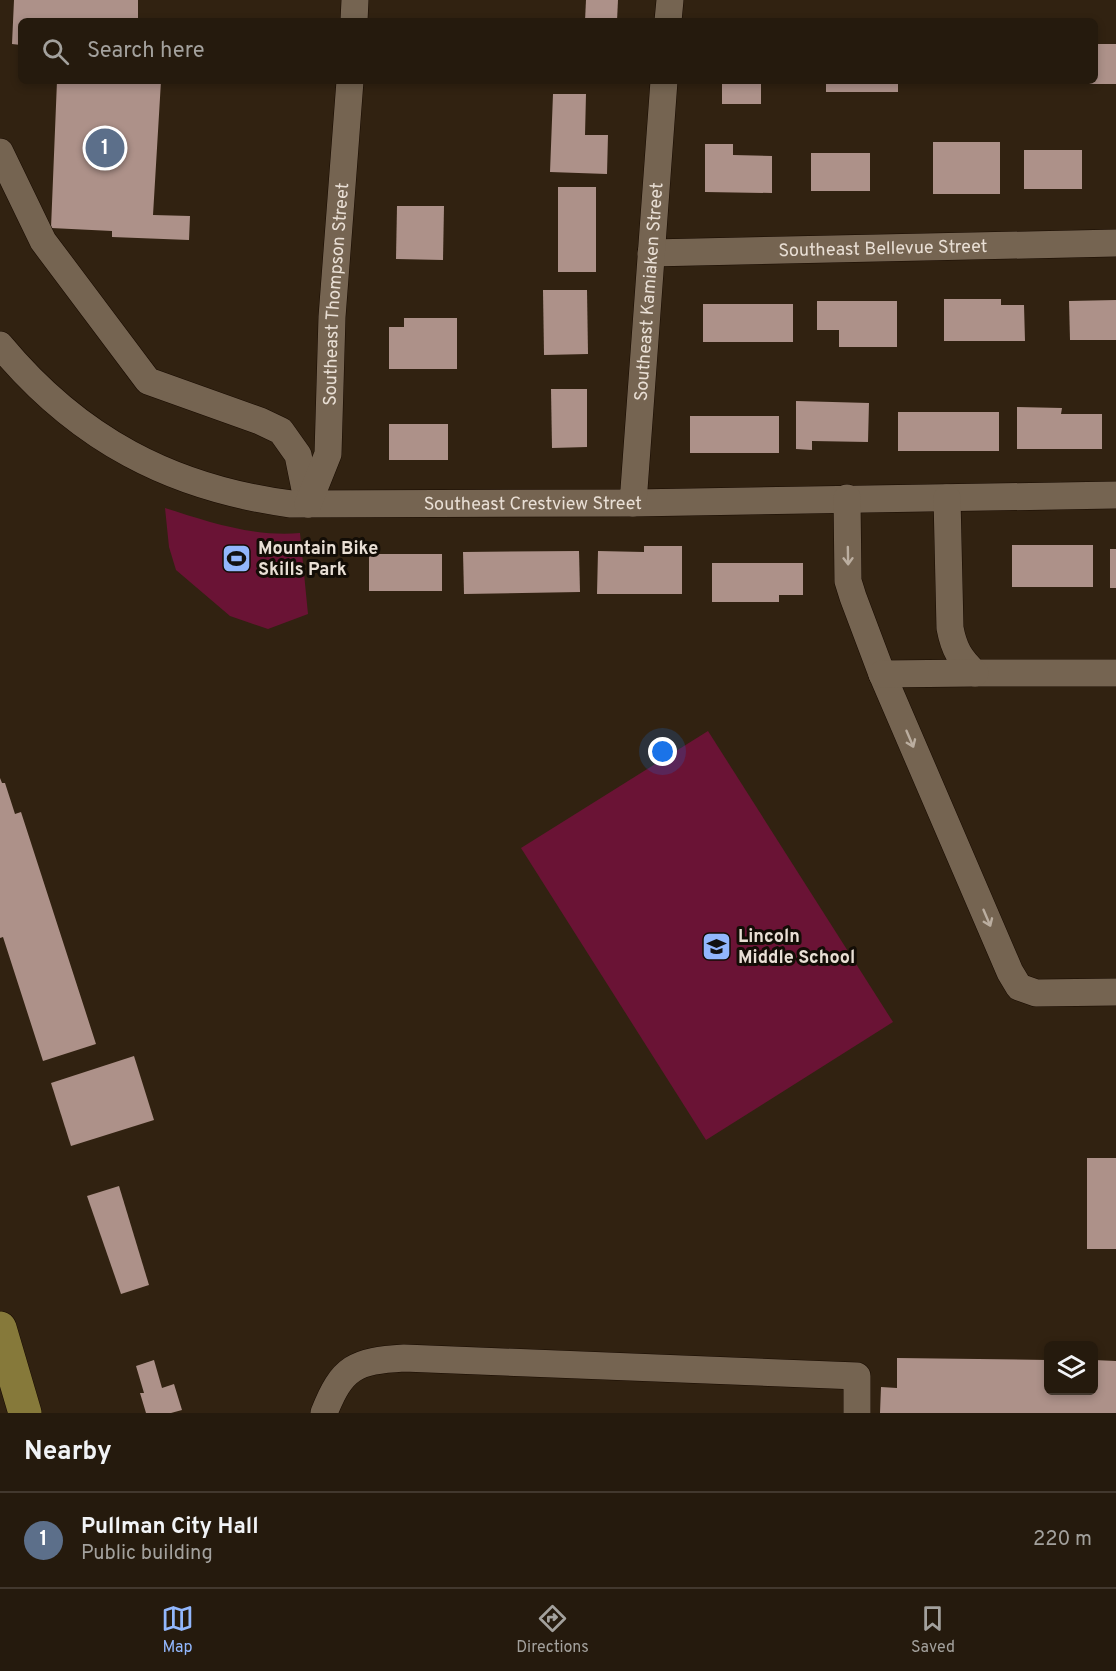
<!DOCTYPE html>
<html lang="en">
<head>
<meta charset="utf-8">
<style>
	:root { --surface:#251a0d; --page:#2d2316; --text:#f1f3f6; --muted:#a3a19d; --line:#42382e; --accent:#92b7fd }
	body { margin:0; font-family:Overpass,sans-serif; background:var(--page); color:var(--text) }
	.controls { position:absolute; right:18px; bottom:18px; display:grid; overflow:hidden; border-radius:9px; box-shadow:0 3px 9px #0003 }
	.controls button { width:54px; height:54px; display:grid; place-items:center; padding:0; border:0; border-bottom:2px solid var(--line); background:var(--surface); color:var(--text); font:30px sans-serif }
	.you { position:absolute; left:663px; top:752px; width:21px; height:21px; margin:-15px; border:4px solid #fff; border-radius:50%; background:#1a73e8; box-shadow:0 0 0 9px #1a73e833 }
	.badge { display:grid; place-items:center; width:39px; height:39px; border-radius:50%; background:var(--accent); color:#fff; font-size:20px; font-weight:700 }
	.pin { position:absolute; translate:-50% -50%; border:3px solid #fff; box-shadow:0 2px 6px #0006 }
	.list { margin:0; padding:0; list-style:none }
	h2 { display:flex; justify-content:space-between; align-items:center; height:78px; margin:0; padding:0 24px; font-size:26px }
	h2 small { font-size:20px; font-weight:400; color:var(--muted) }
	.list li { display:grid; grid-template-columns:39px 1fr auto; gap:18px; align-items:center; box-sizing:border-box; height:96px; padding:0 24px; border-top:2px solid var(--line) }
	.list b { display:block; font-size:22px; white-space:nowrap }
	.list p { margin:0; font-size:20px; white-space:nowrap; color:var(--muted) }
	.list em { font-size:20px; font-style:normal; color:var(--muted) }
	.icon { flex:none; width:33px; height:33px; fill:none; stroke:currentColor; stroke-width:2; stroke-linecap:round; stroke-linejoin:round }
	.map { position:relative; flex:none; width:1116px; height:1413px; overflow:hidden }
	.search { position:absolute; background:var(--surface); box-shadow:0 3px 9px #0003; left:18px; right:18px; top:18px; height:66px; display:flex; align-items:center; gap:15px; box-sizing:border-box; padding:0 21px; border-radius:9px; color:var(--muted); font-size:22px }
	.sheet { height:174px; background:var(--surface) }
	nav { display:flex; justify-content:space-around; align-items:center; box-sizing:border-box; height:84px; border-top:2px solid var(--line); background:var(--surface); font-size:16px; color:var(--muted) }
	nav a { display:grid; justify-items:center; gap:3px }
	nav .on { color:var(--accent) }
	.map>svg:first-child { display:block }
</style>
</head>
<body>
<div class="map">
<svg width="1116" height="1413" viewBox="0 0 1116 1413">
	<rect width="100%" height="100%" fill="#312211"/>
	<!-- green -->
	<g fill="#6a1335">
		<path d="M165,508C209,522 253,537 300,533L308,614L268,629L230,616L176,570L169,547Z"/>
		<polygon points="708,731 893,1022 706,1140 521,848"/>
	</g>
	<!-- building -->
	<g fill="#ad9189">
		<polygon points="14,0 138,0 138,21 21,21 21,45 12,44"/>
		<polygon points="586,0 618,0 617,21 585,21"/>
		<polygon points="1095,44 1116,44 1116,84 1063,84 1063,81 1095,81"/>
		<polygon points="57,81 161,81 153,215 190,216 189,240 112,237 112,231 51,228"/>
		<rect x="722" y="81" width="39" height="23"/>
		<rect x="826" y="81" width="72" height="11"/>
		<rect x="944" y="81" width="84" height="3"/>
		<polygon points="553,94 586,94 585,135 608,135 607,174 550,172"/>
		<rect x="933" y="142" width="67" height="52"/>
		<polygon points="705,144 733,144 733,155 772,156 772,193 705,192"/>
		<rect x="1024" y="150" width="58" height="39"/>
		<rect x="811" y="153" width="59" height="38"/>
		<rect x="558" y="187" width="38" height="85"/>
		<polygon points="397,206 444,206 443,260 396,259"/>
		<polygon points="543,290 587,290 588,354 544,355"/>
		<polygon points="944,299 1001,299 1001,305 1024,305 1025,341 944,341"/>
		<polygon points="1116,300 1116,340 1070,340 1069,301"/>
		<polygon points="817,301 897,301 897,347 839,347 839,330 817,330"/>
		<rect x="703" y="304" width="90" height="38"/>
		<polygon points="404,318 457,318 457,369 389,369 389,327 404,327"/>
		<polygon points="551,389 587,389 587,447 552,448"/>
		<polygon points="796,401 869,403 868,442 812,441 812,450 796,449"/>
		<polygon points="1017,407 1062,408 1061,414 1102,414 1102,449 1017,449"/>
		<rect x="898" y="412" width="101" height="39"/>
		<rect x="690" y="416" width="89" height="37"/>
		<rect x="389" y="424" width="59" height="36"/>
		<rect x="1012" y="545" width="81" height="42"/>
		<polygon points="644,546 682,546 682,594 597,594 598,551 644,552"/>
		<rect x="1110" y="549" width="6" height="39"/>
		<polygon points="579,551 580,592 464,594 463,552"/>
		<rect x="369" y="554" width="73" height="37"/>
		<polygon points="712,563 803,563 803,595 779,595 779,602 712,602"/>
		<polygon points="0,778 2,783 5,783 15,814 21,812 96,1044 43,1061 3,937 0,938"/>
		<polygon points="134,1056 154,1120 71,1146 51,1083"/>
		<rect x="1087" y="1158" width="29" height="91"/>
		<polygon points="119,1186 149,1285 121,1294 87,1196"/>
		<polygon points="897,1358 1048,1360 1048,1390 1094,1390 1094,1360 1116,1361 1116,1413 880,1413 881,1387 897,1388"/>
		<polygon points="154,1360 162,1388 174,1384 182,1410 171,1413 146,1413 140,1393 144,1393 136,1366"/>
	</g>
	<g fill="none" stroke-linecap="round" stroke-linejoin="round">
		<defs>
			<g id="minor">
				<polyline points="354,21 355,0"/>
				<polyline points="668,21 670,0"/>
				<polyline points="0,152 43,241 148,381 260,421 281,431 298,455 308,504"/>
				<path id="s1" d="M651,253L1116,243"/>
				<path id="s2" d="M0,345C78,439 171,488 291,504L633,503L1116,495"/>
				<polyline points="847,498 848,581 853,597 882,674 1010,972 1019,987 1036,993 1116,992"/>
				<path d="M947,498L950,628C954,649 960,659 975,673H1116"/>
				<path id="s3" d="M633,503L664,81"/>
				<path id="s4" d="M308,504L328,454L332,317L350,81"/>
				<polyline points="882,674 975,673"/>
				<path d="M324,1413C342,1367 355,1361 404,1358L857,1376V1413"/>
			</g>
			<polyline id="major" points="0,1328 25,1413"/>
		</defs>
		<!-- minor casing -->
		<use href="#minor" stroke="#180b00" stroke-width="28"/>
		<!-- major casing -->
		<use href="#major" stroke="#180b00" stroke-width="34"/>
		<!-- minor -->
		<use href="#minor" stroke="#756451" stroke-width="27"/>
		<!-- major -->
		<use href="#major" stroke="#86793a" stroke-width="33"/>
	</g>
	<!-- one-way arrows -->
	<defs><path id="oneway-shaft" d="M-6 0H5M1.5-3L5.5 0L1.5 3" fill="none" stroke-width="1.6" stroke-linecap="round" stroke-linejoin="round" transform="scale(1.5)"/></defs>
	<g stroke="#bbaea0">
		<use href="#oneway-shaft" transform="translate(848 556) rotate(89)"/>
		<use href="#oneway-shaft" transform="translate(910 739) rotate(67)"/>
		<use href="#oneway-shaft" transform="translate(987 918) rotate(67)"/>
	</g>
	<!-- icons -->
	<defs>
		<symbol id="stadium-square" viewBox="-11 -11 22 22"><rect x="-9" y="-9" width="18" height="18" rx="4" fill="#92b7fd" stroke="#130d06"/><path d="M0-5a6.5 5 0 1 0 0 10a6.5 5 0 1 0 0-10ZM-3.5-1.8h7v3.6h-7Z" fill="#111"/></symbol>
		<symbol id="school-square" viewBox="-11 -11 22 22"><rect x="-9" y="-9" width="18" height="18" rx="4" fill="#92b7fd" stroke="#130d06"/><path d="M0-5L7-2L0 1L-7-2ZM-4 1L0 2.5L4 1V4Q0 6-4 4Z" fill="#111"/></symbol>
	</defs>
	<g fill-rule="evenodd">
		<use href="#stadium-square" x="220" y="542" width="33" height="33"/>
		<use href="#school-square" x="700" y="930" width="33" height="33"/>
	</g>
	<g text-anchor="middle" stroke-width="6" stroke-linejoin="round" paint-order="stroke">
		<!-- street labels -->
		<g font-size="18" fill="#e9dfd5" stroke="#130d06">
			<text dy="6" stroke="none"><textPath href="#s1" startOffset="232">Southeast Bellevue Street</textPath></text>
			<text dy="6" stroke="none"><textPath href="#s3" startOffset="212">Southeast Kamiaken Street</textPath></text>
			<text dy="6" stroke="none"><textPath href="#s4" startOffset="214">Southeast Thompson Street</textPath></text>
			<text dy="6" stroke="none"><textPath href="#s2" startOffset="582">Southeast Crestview Street</textPath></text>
		</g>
		<!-- poi labels -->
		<g font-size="18" font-weight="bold" fill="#e9dfd5" stroke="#130d06" text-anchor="start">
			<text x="258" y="554">Mountain Bike<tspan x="258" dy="21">Skills Park</tspan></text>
			<text x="738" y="942">Lincoln<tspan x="738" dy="21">Middle School</tspan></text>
		</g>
	</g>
</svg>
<div class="controls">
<button><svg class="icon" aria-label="layers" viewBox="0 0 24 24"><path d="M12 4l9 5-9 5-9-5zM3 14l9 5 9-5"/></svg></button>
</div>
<div class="you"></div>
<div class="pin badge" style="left:105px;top:148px;background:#5c6f8a">1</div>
<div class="search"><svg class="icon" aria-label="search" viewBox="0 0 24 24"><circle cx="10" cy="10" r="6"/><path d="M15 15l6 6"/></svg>Search here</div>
</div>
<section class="sheet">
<h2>Nearby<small></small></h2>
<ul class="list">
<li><span class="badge" style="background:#5c6f8a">1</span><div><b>Pullman City Hall</b><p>Public building</p></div><em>220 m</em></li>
</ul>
</section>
<nav>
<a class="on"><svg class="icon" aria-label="map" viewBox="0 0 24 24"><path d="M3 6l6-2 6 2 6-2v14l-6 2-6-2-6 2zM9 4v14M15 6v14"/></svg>Map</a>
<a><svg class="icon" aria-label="directions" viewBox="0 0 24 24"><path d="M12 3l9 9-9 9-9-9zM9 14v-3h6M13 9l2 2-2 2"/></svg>Directions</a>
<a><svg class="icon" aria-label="saved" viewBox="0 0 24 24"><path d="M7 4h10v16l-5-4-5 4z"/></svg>Saved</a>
</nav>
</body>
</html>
